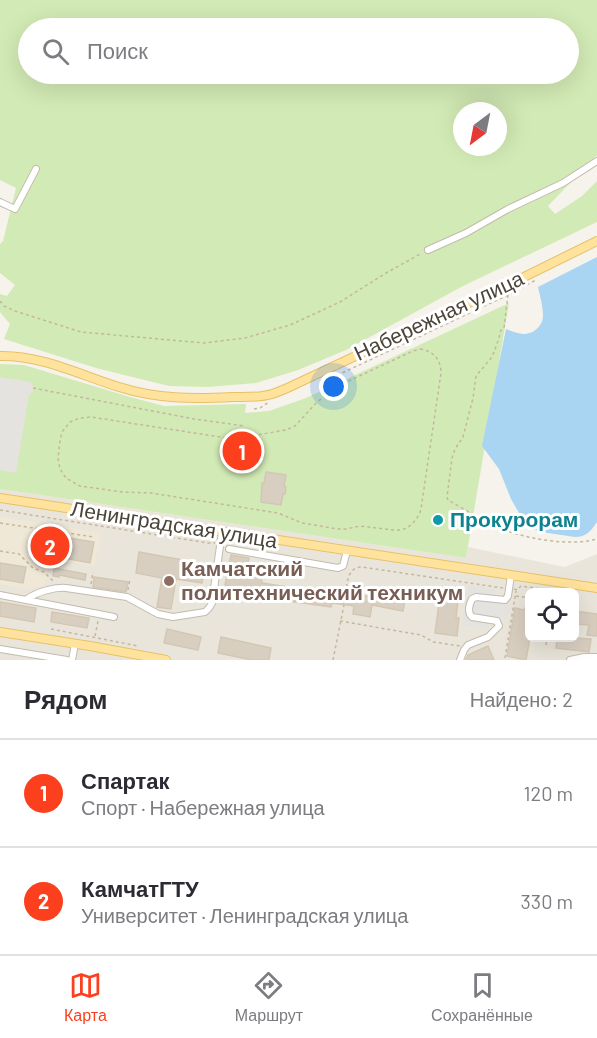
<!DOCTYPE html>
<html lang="ru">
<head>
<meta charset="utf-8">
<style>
	:root { --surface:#fff; --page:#f2f2f3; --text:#2b2b33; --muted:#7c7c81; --line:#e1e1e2; --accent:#fc3f1d }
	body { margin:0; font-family:Barlow,sans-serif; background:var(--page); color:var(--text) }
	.controls { position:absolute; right:18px; bottom:18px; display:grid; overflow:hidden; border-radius:9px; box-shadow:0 6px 24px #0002 }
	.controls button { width:54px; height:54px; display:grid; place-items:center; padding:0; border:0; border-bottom:2px solid var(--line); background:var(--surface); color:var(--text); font:30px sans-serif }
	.compass { position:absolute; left:453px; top:102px; width:54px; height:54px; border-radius:50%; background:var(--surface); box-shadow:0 6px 24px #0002; rotate:212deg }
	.you { position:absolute; left:334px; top:387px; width:21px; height:21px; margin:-15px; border:4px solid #fff; border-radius:50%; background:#1a73e8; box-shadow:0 0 0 9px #1a73e833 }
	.badge { display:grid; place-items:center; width:39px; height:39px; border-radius:50%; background:var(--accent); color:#fff; font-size:20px; font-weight:700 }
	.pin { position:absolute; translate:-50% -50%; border:3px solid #fff; box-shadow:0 2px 6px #0006 }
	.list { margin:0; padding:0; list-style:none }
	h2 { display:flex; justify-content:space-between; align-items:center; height:78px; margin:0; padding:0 24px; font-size:26px }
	h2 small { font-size:20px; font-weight:400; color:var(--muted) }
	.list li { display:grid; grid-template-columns:39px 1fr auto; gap:18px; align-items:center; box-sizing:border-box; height:108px; padding:0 24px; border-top:2px solid var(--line) }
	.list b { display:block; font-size:22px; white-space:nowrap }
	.list p { margin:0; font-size:20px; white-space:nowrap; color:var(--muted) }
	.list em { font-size:20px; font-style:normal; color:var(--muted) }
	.icon { flex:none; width:33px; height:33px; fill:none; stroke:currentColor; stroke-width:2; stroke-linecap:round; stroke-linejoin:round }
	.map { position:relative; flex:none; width:597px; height:660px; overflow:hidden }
	.search { position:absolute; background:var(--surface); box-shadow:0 6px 24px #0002; left:18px; right:18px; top:18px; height:66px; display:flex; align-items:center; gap:15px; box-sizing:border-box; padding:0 21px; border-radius:33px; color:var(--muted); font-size:22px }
	.sheet { height:294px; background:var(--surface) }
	nav { display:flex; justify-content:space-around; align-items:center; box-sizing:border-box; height:84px; border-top:2px solid var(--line); background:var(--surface); font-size:16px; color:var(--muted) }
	nav a { display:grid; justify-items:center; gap:3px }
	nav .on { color:var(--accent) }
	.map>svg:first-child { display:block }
</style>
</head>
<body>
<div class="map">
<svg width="597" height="660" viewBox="0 0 597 660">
	<rect width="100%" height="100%" fill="#f6f3ec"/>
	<!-- residential -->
	<path fill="#eae5da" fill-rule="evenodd" d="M0,489L466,558L468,547L565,567L597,554V660H0ZM530,592H574V638H530Z"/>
	<!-- education -->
	<polygon fill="#efe8d6" points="0,517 102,533 94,566 51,559 44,586 27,589 0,584"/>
	<!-- green -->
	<g fill="#d2eab5" fill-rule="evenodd">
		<path d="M0,0H597V155L548,206L555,214L582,196L597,181V222L463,286L346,350L298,370L256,383L208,387L169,386L96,368L4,339L10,324L0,312V294L7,296L15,285L0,273V244L3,241L16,188L0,180ZM28,28H568V74H28ZM462,111H498V147H462Z"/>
		<polygon points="509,303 466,558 0,489 0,364 24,365 130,397 164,406 246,404 245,413 269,411 306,398"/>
	</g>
	<!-- parking -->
	<g fill="#e5e3e0">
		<polygon points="0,377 31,382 33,386 33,391 29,395 16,473 0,470"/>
		<polygon points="468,585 495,589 495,596 510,598 507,619 490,617 488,629 462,626"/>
	</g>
	<!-- water -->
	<path fill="#a9d4f2" d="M597,257V522C591,531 586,537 575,537L541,532L532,529L519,513L511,499L499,469L482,446L506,329C511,331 518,334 524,334C534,334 543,325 543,316C543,306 540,296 538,287Z"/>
	<!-- building -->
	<g fill="#d8cfc1" stroke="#d3c7b4" stroke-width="1.5">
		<polygon points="266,472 286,475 284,486 286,487 285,494 283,494 281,505 261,502 262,483 264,483"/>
		<polygon points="40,533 94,542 90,563 36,553"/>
		<polygon points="139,552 205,564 202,583 176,579 171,609 157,607 162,578 136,573"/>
		<polygon points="231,555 249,558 246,571 261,576 262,583 333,594 332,597 355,600 356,594 376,598 376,595 405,600 403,611 372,605 370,617 353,614 354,606 332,603 331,607 259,597 260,593 225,585"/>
		<polygon points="0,563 26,567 23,583 0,579"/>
		<polygon points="54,568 86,574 85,580 59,575 59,577 53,576"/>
		<polygon points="94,577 128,582 126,592 93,587"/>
		<polygon points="441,589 459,592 456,618 459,618 457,636 435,633"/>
		<polygon points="530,600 530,638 526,660 507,656 515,608 524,610"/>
		<polygon points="0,602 36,608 34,622 0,616"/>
		<polygon points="574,611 597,614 597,636 587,635 589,625 574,624"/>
		<polygon points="52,612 89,618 87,628 51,622"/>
		<polygon points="167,629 201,637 198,650 164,643"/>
		<polygon points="221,637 271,648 269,660 252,660 218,653"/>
		<polygon points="557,638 563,638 562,641 573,642 574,638 591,639 589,652 556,648"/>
		<polygon points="488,646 494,660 466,660 468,655"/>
	</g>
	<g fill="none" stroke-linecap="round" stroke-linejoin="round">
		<defs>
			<g id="minor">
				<polyline points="0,202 15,209 36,169"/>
				<polyline points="428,250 466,233 508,209 563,183 597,161"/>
				<polyline points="229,549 338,568 343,566 347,551"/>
				<polyline points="0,595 114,617"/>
				<path d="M27,599C37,592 54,587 66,588L127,597L158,614L173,617L205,612L209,608L212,603L222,532"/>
				<polyline points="0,649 67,660"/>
				<polyline points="72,660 75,644"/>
				<path d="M460,660L464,650L468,645L488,637L499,626L497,621L472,617C467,612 469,605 472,599L476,597L505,600L508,596L511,575"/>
				<polyline points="570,660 584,657 597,657"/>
			</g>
			<g id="major">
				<path d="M0,356C41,355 80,375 119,387C157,399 192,399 232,397C245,397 259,398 272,394C281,391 290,387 298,383L526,276L597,241"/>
				<polyline points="0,498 597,588"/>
				<polyline points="0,632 90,646 166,660"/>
			</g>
		</defs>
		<!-- minor casing -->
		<use href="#minor" stroke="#c2bbae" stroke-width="8"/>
		<!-- major casing -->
		<use href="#major" stroke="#e6c16a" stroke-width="10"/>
		<!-- path -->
		<g stroke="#c4b79f" stroke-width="1.5" stroke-dasharray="3 3" stroke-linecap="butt">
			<path d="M508,295L504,328L501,330L498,341L492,357L476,376L473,398L463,437L455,449L452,458L447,497L448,500C467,511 490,524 510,532C535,540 572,546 597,539"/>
			<polyline points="0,301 4,306 15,311 81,332 204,343 245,338 290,325 340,302 386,273 422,253"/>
			<path d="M420,349C434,351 441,360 441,373L421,509L419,515L413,523L407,528L400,530H393L360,526L346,529H337L302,523L278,513L151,493L122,492L80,486L66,478L60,469L58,458L60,441L62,432L70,422L80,418L91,417L233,439L286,430L295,426L317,402L340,385L413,351Z"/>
			<polyline points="320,381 342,373 508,295 536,280"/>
			<polyline points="33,388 194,419 245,426"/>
			<polyline points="254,409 260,408 269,402"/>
			<polyline points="0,510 208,543 215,543"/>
			<polyline points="0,523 94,537"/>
			<polyline points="0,551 19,554 33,568 44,572 54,582"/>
			<polyline points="91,584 93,572"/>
			<polyline points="514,589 517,590 521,586 555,591 554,592"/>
			<polyline points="128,590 130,578"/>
			<polyline points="516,596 530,598"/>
			<path d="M345,599C347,586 346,567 362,567L503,588"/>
			<polyline points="340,621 421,635 433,642 460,646"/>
			<polyline points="51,629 138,646"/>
			<polyline points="95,636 98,621"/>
			<polyline points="546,645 547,638"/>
			<polyline points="505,658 516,591"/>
			<polyline points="333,660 344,605"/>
		</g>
		<!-- minor -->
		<use href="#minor" stroke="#fff" stroke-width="6"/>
		<!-- major -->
		<use href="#major" stroke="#ffe39c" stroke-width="8"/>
	</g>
	<!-- markers -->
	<circle fill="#0f9aa8" stroke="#fff" stroke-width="2" cx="438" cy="520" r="6"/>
	<circle fill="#8d6e63" stroke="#fff" stroke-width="2" cx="169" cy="581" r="6"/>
	<g text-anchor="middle" stroke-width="6" stroke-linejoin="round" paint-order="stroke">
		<!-- street labels -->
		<g font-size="21" fill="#4b4439" stroke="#fff">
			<text transform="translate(439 316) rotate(-25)" y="7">Набережная улица</text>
			<text transform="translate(174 525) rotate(9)" y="7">Ленинградская улица</text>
		</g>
		<!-- culture labels -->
		<g font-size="21" font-weight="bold" fill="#0d838f" stroke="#fff" text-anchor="start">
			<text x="450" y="527">Прокурорам</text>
		</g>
		<!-- education labels -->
		<g font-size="21" font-weight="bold" fill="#785e54" stroke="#fff" text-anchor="start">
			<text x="181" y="576">Камчатский<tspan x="181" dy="24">политехнический техникум</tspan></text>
		</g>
	</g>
</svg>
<div class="controls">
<button><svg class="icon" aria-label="locate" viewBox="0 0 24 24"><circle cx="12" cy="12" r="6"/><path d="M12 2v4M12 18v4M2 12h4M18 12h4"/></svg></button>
</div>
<svg class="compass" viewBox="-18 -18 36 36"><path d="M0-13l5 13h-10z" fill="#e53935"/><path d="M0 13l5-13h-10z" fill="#7c7c81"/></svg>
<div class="you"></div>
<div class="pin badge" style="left:242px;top:451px">1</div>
<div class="pin badge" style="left:50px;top:546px">2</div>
<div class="search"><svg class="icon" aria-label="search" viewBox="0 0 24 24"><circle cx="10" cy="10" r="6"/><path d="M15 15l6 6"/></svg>Поиск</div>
</div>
<section class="sheet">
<h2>Рядом<small>Найдено: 2</small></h2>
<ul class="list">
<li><span class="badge">1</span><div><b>Спартак</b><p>Спорт · Набережная улица</p></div><em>120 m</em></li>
<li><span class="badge">2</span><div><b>КамчатГТУ</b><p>Университет · Ленинградская улица</p></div><em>330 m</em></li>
</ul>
</section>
<nav>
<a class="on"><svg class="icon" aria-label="map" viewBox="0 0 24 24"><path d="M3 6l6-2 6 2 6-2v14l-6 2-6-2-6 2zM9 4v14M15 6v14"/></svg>Карта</a>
<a><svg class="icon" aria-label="directions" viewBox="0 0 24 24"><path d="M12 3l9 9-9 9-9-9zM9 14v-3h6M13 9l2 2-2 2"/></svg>Маршрут</a>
<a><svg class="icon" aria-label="saved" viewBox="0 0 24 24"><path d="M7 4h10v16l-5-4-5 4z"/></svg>Сохранённые</a>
</nav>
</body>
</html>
